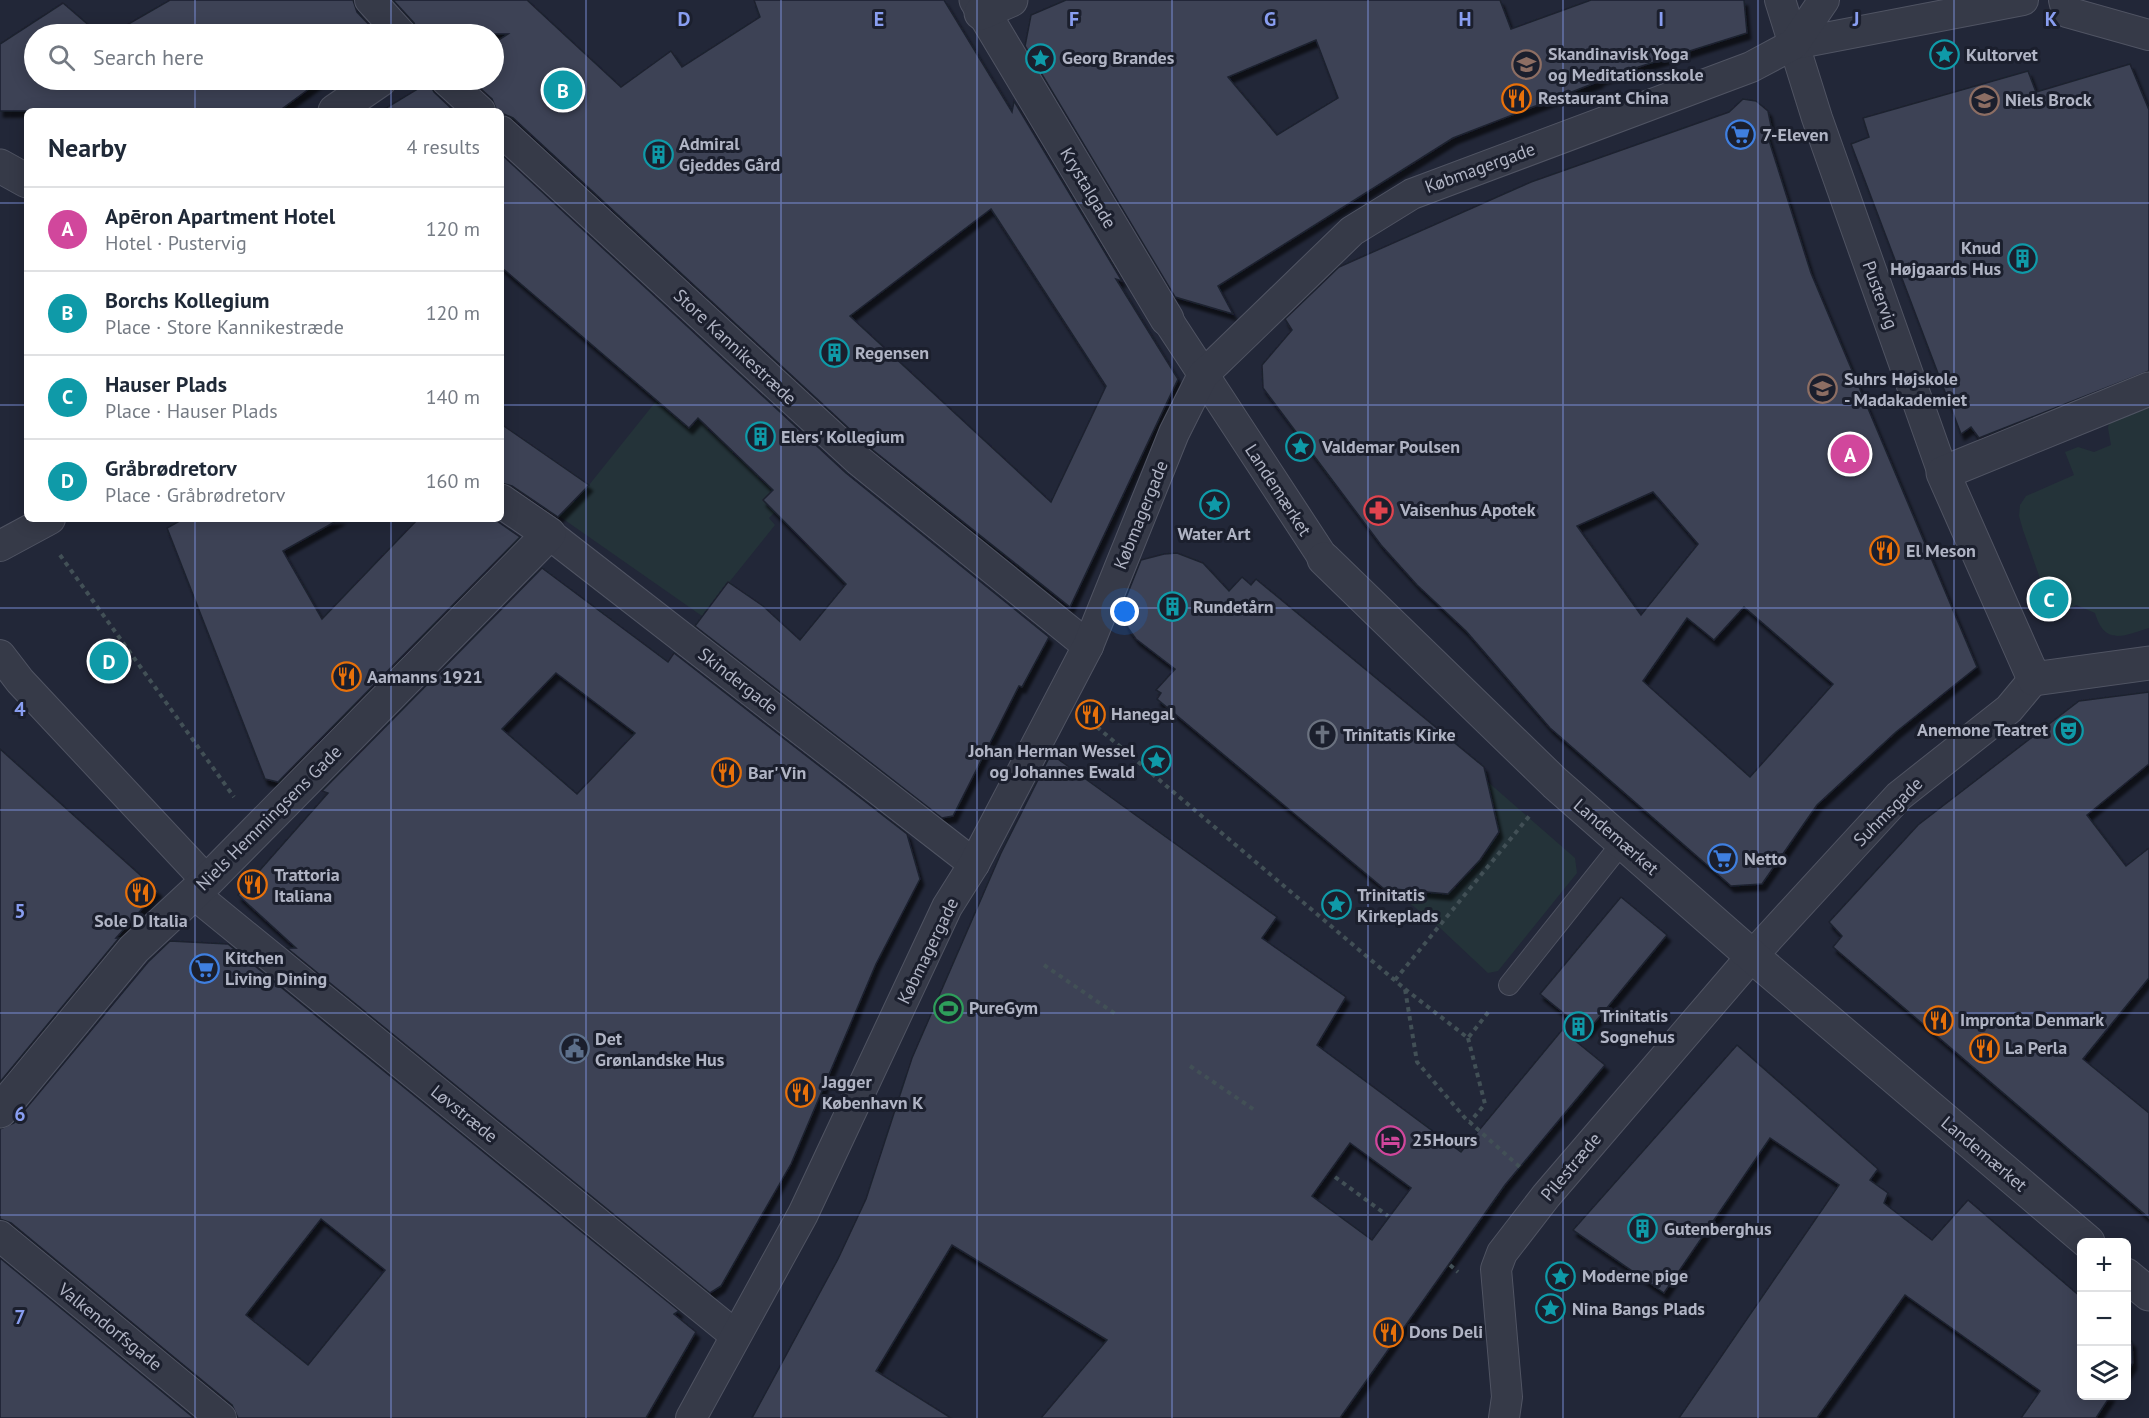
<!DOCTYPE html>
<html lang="en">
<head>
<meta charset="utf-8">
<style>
	:root { --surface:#fff; --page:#f6f6f7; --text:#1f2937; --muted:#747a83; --line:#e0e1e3; --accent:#111827 }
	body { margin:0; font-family:"PT Sans",sans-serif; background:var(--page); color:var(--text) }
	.controls { position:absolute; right:18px; bottom:18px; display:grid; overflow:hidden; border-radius:9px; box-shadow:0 3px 15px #0003 }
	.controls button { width:54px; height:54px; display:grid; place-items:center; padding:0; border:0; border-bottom:2px solid var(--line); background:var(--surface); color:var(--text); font:30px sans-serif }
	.you { position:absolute; left:1125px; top:612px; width:21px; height:21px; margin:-15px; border:4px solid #fff; border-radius:50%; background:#1a73e8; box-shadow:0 0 0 9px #1a73e833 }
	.badge { display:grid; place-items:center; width:39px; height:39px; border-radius:50%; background:var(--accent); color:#fff; font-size:20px; font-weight:700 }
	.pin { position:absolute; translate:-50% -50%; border:3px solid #fff; box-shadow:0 2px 6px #0006 }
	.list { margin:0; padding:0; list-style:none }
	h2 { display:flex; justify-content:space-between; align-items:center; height:78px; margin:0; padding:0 24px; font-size:26px }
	h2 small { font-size:20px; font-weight:400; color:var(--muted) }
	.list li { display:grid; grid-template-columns:39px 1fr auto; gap:18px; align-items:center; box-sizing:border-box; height:84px; padding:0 24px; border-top:2px solid var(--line) }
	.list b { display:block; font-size:22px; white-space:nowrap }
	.list p { margin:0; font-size:20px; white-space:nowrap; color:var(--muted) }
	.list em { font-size:20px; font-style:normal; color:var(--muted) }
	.icon { flex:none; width:33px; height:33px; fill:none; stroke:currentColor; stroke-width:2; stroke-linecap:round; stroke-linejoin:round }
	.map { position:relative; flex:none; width:2149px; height:1418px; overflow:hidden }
	.search { position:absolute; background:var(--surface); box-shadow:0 3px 15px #0003; left:24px; top:24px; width:480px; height:66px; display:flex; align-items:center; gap:15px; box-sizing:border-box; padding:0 21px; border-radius:33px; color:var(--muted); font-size:22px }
	.panel { position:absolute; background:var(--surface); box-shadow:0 3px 15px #0003; left:24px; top:108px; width:480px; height:414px; border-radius:9px }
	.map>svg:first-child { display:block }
</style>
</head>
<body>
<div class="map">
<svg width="2149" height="1418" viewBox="0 0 2149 1418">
	<defs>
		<filter id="shadow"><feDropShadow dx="3.5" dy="6" stdDeviation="1.5" flood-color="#0009"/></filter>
	</defs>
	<rect width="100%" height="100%" fill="#222738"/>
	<!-- green -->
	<g fill="#243339">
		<polygon points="676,397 785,502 769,518 775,525 702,616 559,516 589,485 657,400"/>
		<path d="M2149,406V628C2125,635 2105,647 2095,613L2076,605L2064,613L2050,607L2023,530L2019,516L2020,505L2026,496L2074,475L2065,452L2078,447L2094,452L2111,445L2108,428L2110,419Z"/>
		<polygon points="1480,775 1575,858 1577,873 1498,971 1488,973 1439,927 1391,888 1441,887 1441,893 1447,894 1453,888 1456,874 1463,880 1487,851 1480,845 1499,832 1498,827 1490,828"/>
	</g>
	<!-- building -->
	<g fill="#3c4255" stroke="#1d212f" stroke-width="1.5" fill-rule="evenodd" filter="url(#shadow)">
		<polygon points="170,0 353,0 357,12 378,34 111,34"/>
		<path d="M393,0H527L621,87L671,51L682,67L760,17L754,0H944L1012,112L1014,101L1122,281L1116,279L1178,379L1070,607L869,447L513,118L497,111L492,99L471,80H494V43L508,34H418L414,23ZM991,209L1106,386L1051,502L850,316Z"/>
		<path d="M1066,0H1500L1511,29L1591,0H1744L1747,33L1594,81H1600L1453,138L1218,286L1233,314L1175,297L1025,46L1031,15ZM1316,40L1338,98L1277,135L1228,77Z"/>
		<polygon points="63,3 99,34 34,34 34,80 321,80 279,111 0,111 0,44"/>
		<polygon points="2130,64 2149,110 2149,371 1979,438 1971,427 1961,434 1851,144 1869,137 1863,118 2028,71 2036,92"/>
		<polygon points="429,82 434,92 454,111 381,111"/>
		<path d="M1743,99L1756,101L1768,111L1771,126L1767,134L1811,273L1977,667L1896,732L1817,805L1762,884L1731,886L1550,728L1466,631L1417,585L1381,545L1263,388L1262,365L1292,330L1285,319L1339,267L1531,182L1729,112ZM1653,492L1698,544L1641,615L1577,526ZM1744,607L1833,684L1750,777L1643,681L1687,618L1714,640Z"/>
		<polygon points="501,154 846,473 1049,637 1022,687 1019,686 953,816 942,818 695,626 728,582 763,606 800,640 846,584 763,500 773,490 698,418 689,428 501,267"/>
		<polygon points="501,424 589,485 558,517 512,486 501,483"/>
		<polygon points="183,519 340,519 283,551 322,619 418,519 494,519 520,537 278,782 265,779 167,528"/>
		<polygon points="1177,553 1203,563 1229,591 1242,577 1251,585 1256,579 1484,767 1499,832 1480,860 1448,894 1383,888 1157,699 1161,693 1156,690 1175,669 1136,639 1128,628 1121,610 1141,560 1164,554"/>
		<path d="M542,568L668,662L674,653L907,834L920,879L876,964L791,1164L721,1286L710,1293L287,948H296L238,895L328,793L322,791ZM556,673L635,733L577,794L502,729Z"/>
		<polygon points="2149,692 2149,764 2087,815 2126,866 2149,848 2149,978 2083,1059 2149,1113 2149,1218 1833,947 1842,936 1829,922 1918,825 2079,701"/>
		<polygon points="0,749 158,891 116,938 119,938 0,1082"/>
		<path d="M1051,754L1277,917L1262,938L1346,997L1317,1045L1461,1152L1562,1030L1605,1065L1505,1185L1340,1418H1041L1107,1340L952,1245L876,1371L951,1418H752L838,1259L866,1199L912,1058L1001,853ZM1350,1143L1411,1188L1372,1240L1312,1196Z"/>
		<polygon points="1621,897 1667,935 1587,1032 1540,994"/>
		<path d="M170,941L228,944L679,1311L674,1314L696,1332L646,1418H238L232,1405L11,1223L0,1219V1129L14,1123L148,962ZM321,1219L385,1270L308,1365L246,1315Z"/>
		<polygon points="1737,1045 1878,1169 1870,1180 1888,1193 1884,1203 1932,1240 1968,1200 2082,1298 2082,1395 2111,1395 2096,1418 2021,1418 2040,1391 1905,1295 1817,1418 1679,1418 1839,1185 1770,1138 1664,1293 1573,1230"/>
		<polygon points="0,1258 194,1418 0,1418"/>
		<polygon points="2127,1337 2132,1342 2133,1363 2127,1373"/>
	</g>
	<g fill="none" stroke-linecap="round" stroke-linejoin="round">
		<defs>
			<polyline id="service" points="1509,985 1622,843"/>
			<g id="pedestrian">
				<polyline points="370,0 401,34"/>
				<polyline points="1780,0 1817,118 1943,473"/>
				<polyline points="2064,0 2067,12 2149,35"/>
				<polyline points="1794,44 2023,0"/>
				<polyline points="446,80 480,111"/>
				<polyline points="501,131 858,460 1088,646"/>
				<polyline points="1167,319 1324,559"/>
				<polyline points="549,534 974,864"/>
				<polyline points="0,546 50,519"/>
				<polyline points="0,655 20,681 207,881"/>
				<polyline points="194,894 735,1335"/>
				<polyline points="0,1236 221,1418"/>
				<polyline points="691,1418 803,1214 947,907 974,864 1088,646 1174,433 1203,375 1352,231 1412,194 1751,67 1794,44 1824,0"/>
				<polyline points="1504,1418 1507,1397 1496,1269 1502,1253 1546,1196 1752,956 1899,796 2009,709 2034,679"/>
			</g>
			<g id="minor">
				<polyline points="976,0 1167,319"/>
				<polyline points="981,13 1011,0"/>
				<polyline points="335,111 380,80"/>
				<polyline points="0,166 27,181"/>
				<polyline points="2149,389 1943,473 2034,679 2149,663"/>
				<polyline points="1324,559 1555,783 1752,956 2088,1242"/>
				<polyline points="0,1111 134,949 207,881 549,534 501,501"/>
				<polyline points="2126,1275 2149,1294"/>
			</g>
		</defs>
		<!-- service casing -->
		<use href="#service" stroke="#505463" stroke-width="22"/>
		<!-- pedestrian casing -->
		<use href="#pedestrian" stroke="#505463" stroke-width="32"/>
		<!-- minor casing -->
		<use href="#minor" stroke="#505463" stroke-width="35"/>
		<!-- path -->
		<g stroke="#425056" stroke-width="4" stroke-dasharray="4.5 4.5" stroke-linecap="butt">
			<polyline points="60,555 234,797"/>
			<polyline points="1090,721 1405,989 1417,1062 1465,1118 1521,1168"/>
			<polyline points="1044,965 1117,1015"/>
			<polyline points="1395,980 1531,814"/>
			<polyline points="1405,989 1468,1038 1490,1010"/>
			<polyline points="1468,1038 1485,1104 1470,1122"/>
			<polyline points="1190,1066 1256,1111"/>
			<polyline points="1335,1177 1388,1216"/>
			<polyline points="1450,1265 1458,1272"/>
		</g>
		<!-- service -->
		<use href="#service" stroke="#363a48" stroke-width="20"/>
		<!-- pedestrian -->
		<use href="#pedestrian" stroke="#363a48" stroke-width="30"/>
		<!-- minor -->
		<use href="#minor" stroke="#363a48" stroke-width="33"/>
	</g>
	<!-- grid -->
	<path fill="none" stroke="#899ef1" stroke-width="1.5" stroke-opacity="0.55" d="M195,0V34M391,0V34M586,0V1418M781,0V1418M977,0V1418M1172,0V1418M1368,0V1418M1563,0V1418M1758,0V1418M1954,0V1418M195,80V111M391,80V111M0,203H27M501,203H2149M0,405H27M501,405H2149M195,519V1418M391,519V1418M0,608H2149M0,810H2149M0,1013H2149M0,1215H2149"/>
	<!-- icons -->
	<defs>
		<symbol id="sight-ring" viewBox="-11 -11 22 22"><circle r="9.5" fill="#1b1f2d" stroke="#0f9aa8" stroke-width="1.5"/><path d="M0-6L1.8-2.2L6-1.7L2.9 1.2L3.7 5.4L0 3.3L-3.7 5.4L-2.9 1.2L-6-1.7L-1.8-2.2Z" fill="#0f9aa8"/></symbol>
		<symbol id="school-ring" viewBox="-11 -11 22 22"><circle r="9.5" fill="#1b1f2d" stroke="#8d6e63" stroke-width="1.5"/><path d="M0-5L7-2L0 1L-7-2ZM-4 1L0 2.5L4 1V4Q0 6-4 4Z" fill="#8d6e63"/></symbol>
		<symbol id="restaurant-ring" viewBox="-11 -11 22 22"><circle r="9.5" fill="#1b1f2d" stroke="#e8710a" stroke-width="1.5"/><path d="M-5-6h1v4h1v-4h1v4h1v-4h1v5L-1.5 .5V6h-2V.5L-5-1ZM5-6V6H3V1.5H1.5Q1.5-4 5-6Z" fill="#e8710a"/></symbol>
		<symbol id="supermarket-ring" viewBox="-11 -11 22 22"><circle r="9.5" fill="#1b1f2d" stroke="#3f7fe0" stroke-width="1.5"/><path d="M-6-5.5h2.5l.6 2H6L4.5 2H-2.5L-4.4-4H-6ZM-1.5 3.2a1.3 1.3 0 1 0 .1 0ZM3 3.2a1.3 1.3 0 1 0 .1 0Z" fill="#3f7fe0"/></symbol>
		<symbol id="building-ring" viewBox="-11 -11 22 22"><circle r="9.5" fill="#1b1f2d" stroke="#0f9aa8" stroke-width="1.5"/><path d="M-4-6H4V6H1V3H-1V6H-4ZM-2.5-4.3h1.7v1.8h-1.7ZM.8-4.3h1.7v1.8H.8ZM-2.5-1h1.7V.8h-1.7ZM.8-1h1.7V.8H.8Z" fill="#0f9aa8"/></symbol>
		<symbol id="university-ring" viewBox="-11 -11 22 22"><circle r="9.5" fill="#1b1f2d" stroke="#8d6e63" stroke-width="1.5"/><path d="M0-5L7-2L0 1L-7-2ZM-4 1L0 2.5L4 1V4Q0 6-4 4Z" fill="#8d6e63"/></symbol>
		<symbol id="pharmacy-ring" viewBox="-11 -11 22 22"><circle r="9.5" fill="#1b1f2d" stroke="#e0444e" stroke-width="1.5"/><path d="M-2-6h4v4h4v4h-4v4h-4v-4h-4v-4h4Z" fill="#e0444e"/></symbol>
		<symbol id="theatre-ring" viewBox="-11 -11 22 22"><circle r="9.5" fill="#1b1f2d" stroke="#0f9aa8" stroke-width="1.5"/><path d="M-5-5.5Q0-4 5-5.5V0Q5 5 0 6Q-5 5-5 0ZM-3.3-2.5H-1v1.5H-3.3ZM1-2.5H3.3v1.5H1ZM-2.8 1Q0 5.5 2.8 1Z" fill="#0f9aa8"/></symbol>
		<symbol id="church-ring" viewBox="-11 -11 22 22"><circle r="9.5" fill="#1b1f2d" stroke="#6b7280" stroke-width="1.5"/><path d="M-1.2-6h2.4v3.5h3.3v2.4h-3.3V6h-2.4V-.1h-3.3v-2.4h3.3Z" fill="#6b7280"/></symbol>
		<symbol id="stadium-ring" viewBox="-11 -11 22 22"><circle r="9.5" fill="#1b1f2d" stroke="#2e9e5b" stroke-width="1.5"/><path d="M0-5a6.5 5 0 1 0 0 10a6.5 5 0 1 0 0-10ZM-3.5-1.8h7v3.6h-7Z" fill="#2e9e5b"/></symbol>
		<symbol id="civic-ring" viewBox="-11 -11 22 22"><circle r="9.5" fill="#1b1f2d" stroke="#5c6f8a" stroke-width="1.5"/><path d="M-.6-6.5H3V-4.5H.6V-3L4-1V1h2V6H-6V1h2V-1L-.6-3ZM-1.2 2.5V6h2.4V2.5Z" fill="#5c6f8a"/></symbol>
		<symbol id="hotel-ring" viewBox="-11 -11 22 22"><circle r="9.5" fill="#1b1f2d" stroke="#d1479c" stroke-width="1.5"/><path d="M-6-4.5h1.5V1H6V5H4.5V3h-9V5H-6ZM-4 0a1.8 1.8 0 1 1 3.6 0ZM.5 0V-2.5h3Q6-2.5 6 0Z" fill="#d1479c"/></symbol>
	</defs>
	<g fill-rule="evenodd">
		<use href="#sight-ring" x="1928" y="38" width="33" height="33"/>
		<use href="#sight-ring" x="1024" y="42" width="33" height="33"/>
		<use href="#school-ring" x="1510" y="48" width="33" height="33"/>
		<use href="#restaurant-ring" x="1500" y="82" width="33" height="33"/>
		<use href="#school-ring" x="1968" y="84" width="33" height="33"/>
		<use href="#supermarket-ring" x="1724" y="118" width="33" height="33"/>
		<use href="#building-ring" x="642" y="138" width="33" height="33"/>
		<use href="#building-ring" x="2006" y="242" width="33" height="33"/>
		<use href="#building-ring" x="818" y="336" width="33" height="33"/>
		<use href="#university-ring" x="1806" y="372" width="33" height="33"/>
		<use href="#building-ring" x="744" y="420" width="33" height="33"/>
		<use href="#sight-ring" x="1284" y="430" width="33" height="33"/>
		<use href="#sight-ring" x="1198" y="488" width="33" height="33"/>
		<use href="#pharmacy-ring" x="1362" y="494" width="33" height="33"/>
		<use href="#restaurant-ring" x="1868" y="534" width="33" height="33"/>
		<use href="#building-ring" x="1156" y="590" width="33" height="33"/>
		<use href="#restaurant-ring" x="330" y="660" width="33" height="33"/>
		<use href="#restaurant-ring" x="1074" y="698" width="33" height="33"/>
		<use href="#theatre-ring" x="2052" y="714" width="33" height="33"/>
		<use href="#church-ring" x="1306" y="718" width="33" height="33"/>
		<use href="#sight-ring" x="1140" y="744" width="33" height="33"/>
		<use href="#restaurant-ring" x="710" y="756" width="33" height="33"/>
		<use href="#supermarket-ring" x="1706" y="842" width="33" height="33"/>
		<use href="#restaurant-ring" x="236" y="868" width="33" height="33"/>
		<use href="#restaurant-ring" x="124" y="876" width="33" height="33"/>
		<use href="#sight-ring" x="1320" y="888" width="33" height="33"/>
		<use href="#supermarket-ring" x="188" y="952" width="33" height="33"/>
		<use href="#stadium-ring" x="932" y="992" width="33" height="33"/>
		<use href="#restaurant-ring" x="1922" y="1004" width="33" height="33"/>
		<use href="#building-ring" x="1562" y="1010" width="33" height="33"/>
		<use href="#restaurant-ring" x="1968" y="1032" width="33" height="33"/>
		<use href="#civic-ring" x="558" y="1032" width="33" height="33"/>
		<use href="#restaurant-ring" x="784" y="1076" width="33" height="33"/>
		<use href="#hotel-ring" x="1374" y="1124" width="33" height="33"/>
		<use href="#building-ring" x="1626" y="1212" width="33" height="33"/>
		<use href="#sight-ring" x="1544" y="1260" width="33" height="33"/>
		<use href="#sight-ring" x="1534" y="1292" width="33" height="33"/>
		<use href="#restaurant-ring" x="1372" y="1316" width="33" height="33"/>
	</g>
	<g text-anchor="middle" stroke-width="6" stroke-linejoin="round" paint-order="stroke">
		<!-- poi labels -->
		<g font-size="18" font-weight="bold" fill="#b0b4c4" stroke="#1b1f2d" text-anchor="start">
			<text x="1548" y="60">Skandinavisk Yoga<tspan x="1548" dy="21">og Meditationsskole</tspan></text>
			<text x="1966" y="61">Kultorvet</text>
			<text x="1062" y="64">Georg Brandes</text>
			<text x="1538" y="104">Restaurant China</text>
			<text x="2005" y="106">Niels Brock</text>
			<text x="1762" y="141">7-Eleven</text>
			<text x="679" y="150">Admiral<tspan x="679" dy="21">Gjeddes Gård</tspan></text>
			<text x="2001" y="254" text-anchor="end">Knud<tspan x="2001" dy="21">Højgaards Hus</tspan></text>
			<text x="855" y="359">Regensen</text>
			<text x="1844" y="385">Suhrs Højskole<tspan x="1844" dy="21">- Madakademiet</tspan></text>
			<text x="781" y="443">Elers' Kollegium</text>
			<text x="1322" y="453">Valdemar Poulsen</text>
			<text x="1400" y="516">Vaisenhus Apotek</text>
			<text x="1214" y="540" text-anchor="middle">Water Art</text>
			<text x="1906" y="557">El Meson</text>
			<text x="1193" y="613">Rundetårn</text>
			<text x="367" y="683">Aamanns 1921</text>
			<text x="1111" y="720">Hanegal</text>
			<text x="2048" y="736" text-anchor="end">Anemone Teatret</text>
			<text x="1343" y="741">Trinitatis Kirke</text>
			<text x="1135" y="757" text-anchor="end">Johan Herman Wessel<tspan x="1135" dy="21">og Johannes Ewald</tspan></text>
			<text x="748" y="779">Bar' Vin</text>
			<text x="1744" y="865">Netto</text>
			<text x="274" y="881">Trattoria<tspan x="274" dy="21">Italiana</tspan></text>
			<text x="1357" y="901">Trinitatis<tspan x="1357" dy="21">Kirkeplads</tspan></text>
			<text x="141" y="927" text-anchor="middle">Sole D Italia</text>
			<text x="225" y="964">Kitchen<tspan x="225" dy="21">Living Dining</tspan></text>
			<text x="969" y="1014">PureGym</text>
			<text x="1600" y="1022">Trinitatis<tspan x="1600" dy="21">Sognehus</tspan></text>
			<text x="1960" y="1026">Impronta Denmark</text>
			<text x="595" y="1045">Det<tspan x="595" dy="21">Grønlandske Hus</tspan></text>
			<text x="2005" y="1054">La Perla</text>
			<text x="822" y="1088">Jagger<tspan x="822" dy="21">København K</tspan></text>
			<text x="1412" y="1146">25Hours</text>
			<text x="1664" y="1235">Gutenberghus</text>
			<text x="1582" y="1282">Moderne pige</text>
			<text x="1572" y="1315">Nina Bangs Plads</text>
			<text x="1409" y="1338">Dons Deli</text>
		</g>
		<!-- street labels -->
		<g font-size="18" fill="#b0b4c4" stroke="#1b1f2d">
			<text transform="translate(1480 168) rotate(-20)" y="6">Købmagergade</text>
			<text transform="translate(1088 188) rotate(59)" y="6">Krystalgade</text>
			<text transform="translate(1880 295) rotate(70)" y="6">Pustervig</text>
			<text transform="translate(735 347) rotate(43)" y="6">Store Kannikestræde</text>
			<text transform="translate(1278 490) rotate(57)" y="6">Landemærket</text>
			<text transform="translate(1141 515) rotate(-68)" y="6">Købmagergade</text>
			<text transform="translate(738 681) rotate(38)" y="6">Skindergade</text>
			<text transform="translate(1888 812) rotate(-45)" y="6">Suhmsgade</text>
			<text transform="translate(269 818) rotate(-45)" y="6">Niels Hemmingsens Gade</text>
			<text transform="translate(1616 837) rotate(41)" y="6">Landemærket</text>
			<text transform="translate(928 951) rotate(-64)" y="6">Købmagergade</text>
			<text transform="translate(464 1114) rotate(39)" y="6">Løvstræde</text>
			<text transform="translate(1984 1154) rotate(40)" y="6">Landemærket</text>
			<text transform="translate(1571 1167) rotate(-50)" y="6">Pilestræde</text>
			<text transform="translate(110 1327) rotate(39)" y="6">Valkendorfsgade</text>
		</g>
	</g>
	<g font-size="20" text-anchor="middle" font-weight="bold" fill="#899ef1" stroke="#1b1f2d" stroke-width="6" stroke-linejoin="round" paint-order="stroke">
		<text x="684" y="26">D</text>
		<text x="879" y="26">E</text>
		<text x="1074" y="26">F</text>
		<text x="1270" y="26">G</text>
		<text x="1465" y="26">H</text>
		<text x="1661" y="26">I</text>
		<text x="1856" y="26">J</text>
		<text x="2051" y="26">K</text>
		<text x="20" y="716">4</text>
		<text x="20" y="918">5</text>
		<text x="20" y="1121">6</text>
		<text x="20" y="1324">7</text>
	</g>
</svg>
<div class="controls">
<button>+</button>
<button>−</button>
<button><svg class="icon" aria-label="layers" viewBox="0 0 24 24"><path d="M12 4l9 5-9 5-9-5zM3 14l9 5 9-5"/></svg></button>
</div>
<div class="you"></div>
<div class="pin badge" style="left:1850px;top:454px;background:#d1479c">A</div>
<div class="pin badge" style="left:563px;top:90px;background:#0f9aa8">B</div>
<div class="pin badge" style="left:2049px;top:599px;background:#0f9aa8">C</div>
<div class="pin badge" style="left:109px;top:661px;background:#0f9aa8">D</div>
<div class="search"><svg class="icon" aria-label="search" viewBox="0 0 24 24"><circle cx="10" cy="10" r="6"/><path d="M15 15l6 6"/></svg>Search here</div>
<section class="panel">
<h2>Nearby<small>4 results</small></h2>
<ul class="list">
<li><span class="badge" style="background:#d1479c">A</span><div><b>Apēron Apartment Hotel</b><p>Hotel · Pustervig</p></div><em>120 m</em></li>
<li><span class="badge" style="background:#0f9aa8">B</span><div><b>Borchs Kollegium</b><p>Place · Store Kannikestræde</p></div><em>120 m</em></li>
<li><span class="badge" style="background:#0f9aa8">C</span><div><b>Hauser Plads</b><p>Place · Hauser Plads</p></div><em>140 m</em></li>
<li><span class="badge" style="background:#0f9aa8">D</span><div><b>Gråbrødretorv</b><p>Place · Gråbrødretorv</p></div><em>160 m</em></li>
</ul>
</section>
</div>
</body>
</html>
